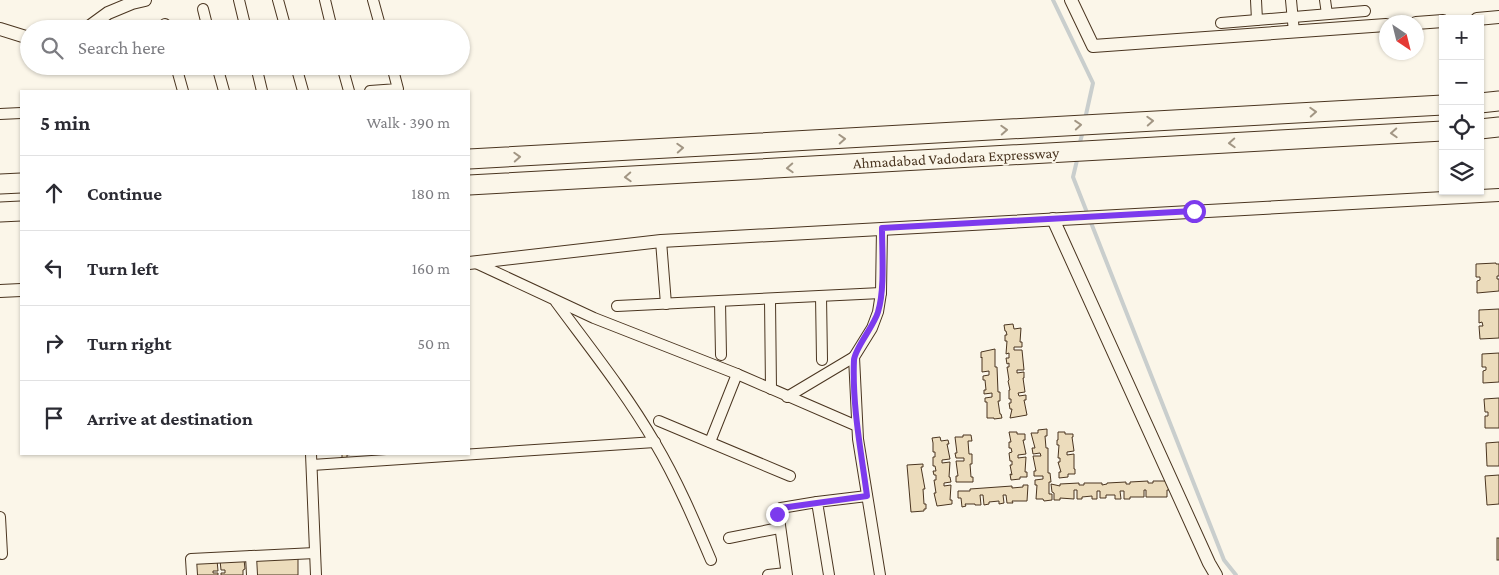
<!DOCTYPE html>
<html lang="en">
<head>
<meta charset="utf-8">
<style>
	:root { --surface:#fff; --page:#f2f2f3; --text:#2b2b33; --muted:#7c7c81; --line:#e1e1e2 }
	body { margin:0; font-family:"Crimson Pro",serif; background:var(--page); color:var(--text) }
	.controls { position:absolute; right:15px; top:15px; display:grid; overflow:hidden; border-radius:0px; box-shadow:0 1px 4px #0004 }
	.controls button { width:45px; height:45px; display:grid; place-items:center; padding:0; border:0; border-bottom:1px solid var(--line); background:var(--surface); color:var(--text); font:25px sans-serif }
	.compass { position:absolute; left:1379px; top:15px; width:45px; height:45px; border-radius:50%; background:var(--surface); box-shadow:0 1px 4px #0004; rotate:145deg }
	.stop { position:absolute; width:15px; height:15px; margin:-11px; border:4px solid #7c3aed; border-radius:50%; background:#fff }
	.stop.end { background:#7c3aed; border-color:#fff; box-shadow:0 1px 5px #0008 }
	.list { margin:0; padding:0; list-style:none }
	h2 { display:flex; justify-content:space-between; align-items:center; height:65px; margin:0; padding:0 20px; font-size:21px }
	h2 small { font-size:16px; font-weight:400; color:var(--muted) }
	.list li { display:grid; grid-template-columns:32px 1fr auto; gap:15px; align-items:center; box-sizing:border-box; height:75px; padding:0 20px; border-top:1px solid var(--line) }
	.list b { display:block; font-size:19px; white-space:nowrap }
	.list em { font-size:16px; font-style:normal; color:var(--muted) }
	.icon { flex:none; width:28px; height:28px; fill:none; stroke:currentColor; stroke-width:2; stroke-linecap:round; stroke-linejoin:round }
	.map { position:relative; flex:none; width:1499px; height:575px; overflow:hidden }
	.search { position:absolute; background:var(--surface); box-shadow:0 1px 4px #0004; left:20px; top:20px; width:450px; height:55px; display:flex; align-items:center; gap:12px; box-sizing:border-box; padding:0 18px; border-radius:28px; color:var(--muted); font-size:19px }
	.panel { position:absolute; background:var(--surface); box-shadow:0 1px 4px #0004; left:20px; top:90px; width:450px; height:365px; border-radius:0px }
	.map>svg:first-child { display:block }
</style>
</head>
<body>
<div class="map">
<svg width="1499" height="575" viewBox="0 0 1499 575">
	<rect width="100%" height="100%" fill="#fbf6e9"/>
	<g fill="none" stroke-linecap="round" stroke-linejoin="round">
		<!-- stream -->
		<g stroke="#c9cecd" stroke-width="4">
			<polyline points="1053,0 1093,83 1085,119"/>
			<polyline points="1079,146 1083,131"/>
			<polyline points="1078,156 1073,177 1224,560 1236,575"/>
		</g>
	</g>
	<!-- building -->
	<g fill="#ecdcbc" stroke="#4a3520">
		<polygon points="1496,263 1496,264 1499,264 1499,276 1497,276 1497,279 1499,279 1499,291 1477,293 1477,281 1480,280 1480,277 1476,277 1476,264"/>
		<polygon points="1499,309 1499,338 1480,339 1479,326 1483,326 1482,322 1479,323 1479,310"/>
		<polygon points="1013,324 1014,329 1021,328 1020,342 1022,342 1022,347 1014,347 1014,350 1022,350 1024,370 1017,370 1017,373 1024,372 1024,378 1023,378 1025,392 1018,393 1019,396 1026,395 1026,400 1024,400 1027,415 1010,418 1012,409 1010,409 1009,403 1011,403 1011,399 1009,399 1009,390 1010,390 1008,381 1009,380 1007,367 1009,367 1009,363 1007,364 1006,358 1009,358 1009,353 1006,354 1007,341 1005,341 1005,335 1007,335 1006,331 1005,331 1004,325"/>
		<polygon points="995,349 995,367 997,367 998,392 1000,392 1000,401 998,401 1000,414 1001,414 1002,418 994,419 994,418 987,418 987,402 985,402 985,398 992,397 992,393 984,394 984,390 986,390 985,380 983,380 983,376 989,375 989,371 982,372 982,357 981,358 981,352"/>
		<polygon points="1499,353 1499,382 1483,383 1483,371 1486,370 1486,367 1482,367 1482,354"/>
		<polygon points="1499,398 1499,428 1485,428 1485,416 1488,416 1488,412 1485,412 1484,399"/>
		<polygon points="1047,429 1047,436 1045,436 1046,448 1048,448 1048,473 1050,473 1051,482 1049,482 1049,494 1052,494 1052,500 1044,501 1043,499 1036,499 1037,485 1035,485 1035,480 1043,479 1043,476 1034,476 1034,471 1036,471 1033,456 1041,456 1040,453 1033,454 1032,448 1035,448 1031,433 1038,433 1038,430"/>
		<polygon points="1009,432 1017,432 1017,434 1025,434 1025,440 1023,440 1026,454 1018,455 1018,458 1026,457 1025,472 1027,472 1027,477 1020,477 1020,479 1011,480 1010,474 1012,475 1010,465 1012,465 1012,461 1010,461 1009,453 1012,452 1011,448 1009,448 1009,442 1011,442"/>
		<polygon points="1058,432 1065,432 1065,434 1073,434 1073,437 1072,437 1074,451 1067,452 1067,455 1074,454 1074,469 1075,469 1075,474 1068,474 1068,477 1059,478 1059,472 1061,472 1058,462 1060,462 1060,458 1058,458 1059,445 1057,445 1057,440 1058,440"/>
		<polygon points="963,435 971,435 972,441 968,441 969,454 972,454 972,464 970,464 971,477 973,477 973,482 956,482 956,476 958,476 956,461 964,461 964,458 956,458 955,453 957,453 955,437 963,437"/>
		<polygon points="940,437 941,441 948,440 949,444 947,444 950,459 942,460 942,463 950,462 949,477 950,477 951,482 944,483 944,486 951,485 950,500 952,500 952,504 937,506 934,493 936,493 934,480 936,480 936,475 934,475 933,471 936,471 935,466 933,466 933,457 935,457 935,452 933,452 933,443 932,438"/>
		<polygon points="1499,442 1499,466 1487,466 1486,443"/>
		<polygon points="342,454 354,454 347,455 347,458 342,458"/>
		<polygon points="923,464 923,467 921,467 925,489 923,489 924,504 926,504 926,509 924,509 924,511 911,512 907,465"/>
		<polygon points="1499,475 1499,504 1487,505 1485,476"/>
		<polygon points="1148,481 1148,483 1153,483 1153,481 1169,481 1169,490 1167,490 1167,497 1146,497 1146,490 1144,490 1144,497 1130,497 1130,499 1124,499 1124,491 1120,491 1121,499 1115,499 1115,495 1106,495 1106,498 1100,498 1100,491 1097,491 1097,499 1092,499 1092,496 1082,497 1082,499 1077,499 1077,490 1074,490 1074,499 1060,498 1060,500 1054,500 1054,493 1052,492 1051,484 1060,486 1060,484 1079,483 1079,485 1084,485 1084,483 1102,483 1102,485 1107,484 1107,483 1126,482 1126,484 1130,484 1130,482"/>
		<polygon points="1023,485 1028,485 1027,501 1012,501 1013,503 1007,503 1006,495 1003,495 1004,503 999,504 999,501 989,502 989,504 984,505 983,495 980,495 981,505 975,505 975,504 965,504 966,506 962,507 961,498 958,498 958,491 970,491 970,489 1012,486 1012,488 1023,487"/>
		<rect x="1497" y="538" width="2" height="22"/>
		<polygon points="298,555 298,575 256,575 255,558"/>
		<polygon points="244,559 245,569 243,570 243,575 221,575 221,573 225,573 225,570 221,570 220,560"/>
		<polygon points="217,560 218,571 213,571 213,573 218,573 218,575 195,575 195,561"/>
	</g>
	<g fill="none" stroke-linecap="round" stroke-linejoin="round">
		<defs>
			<g id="minor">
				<polyline points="239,0 246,29"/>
				<polyline points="278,0 286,29"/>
				<polyline points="325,0 332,29"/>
				<polyline points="373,0 381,29"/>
				<polyline points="1256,0 1257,20"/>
				<polyline points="1291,0 1294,32"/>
				<polyline points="1325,0 1327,14"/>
				<polyline points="203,9 208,29"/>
				<polyline points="1221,23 1365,11"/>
				<polyline points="165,24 167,29"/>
				<polyline points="176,66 183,91"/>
				<polyline points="217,66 224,91"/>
				<polyline points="256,66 262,91"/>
				<polyline points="296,66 303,91"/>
				<polyline points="342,66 349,91"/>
				<polyline points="370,91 398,89 392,66"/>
				<polyline points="0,114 21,113"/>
				<polyline points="661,241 666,304"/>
				<polyline points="476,263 594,318 737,374 857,426"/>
				<polyline points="821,296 822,360"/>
				<polyline points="770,300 771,389"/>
				<path d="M556,302C590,348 626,393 655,443C677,480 694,520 711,560"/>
				<polyline points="720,302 721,355"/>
				<polyline points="617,306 881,293"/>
				<polyline points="787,397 854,357"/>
				<polyline points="659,421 790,476"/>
				<polyline points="710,442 737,374"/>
				<polyline points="311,454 316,575"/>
				<polyline points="312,465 655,442"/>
				<polyline points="0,517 2,554"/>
				<polyline points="729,538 779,528"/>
				<polyline points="251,556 252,575"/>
				<polyline points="192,575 191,559 315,553"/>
				<polyline points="768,575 786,573"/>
				<polyline points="787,575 778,511 781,508 817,502"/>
				<polyline points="829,575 817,502 867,496"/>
				<polyline points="880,575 858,439 854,357 872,328 878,312 881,293 882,229"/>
			</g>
			<g id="tertiary">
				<polyline points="1071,0 1093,46 1386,25"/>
				<polyline points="1477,19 1499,17"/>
				<polyline points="1416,23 1443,21"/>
				<polyline points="0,29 29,38"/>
				<polyline points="86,29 108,13 132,3 145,0"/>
				<polyline points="1053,219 1209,563 1216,575"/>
				<polyline points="469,263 661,241 1499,195"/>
				<polyline points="0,291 21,290"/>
			</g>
			<g id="motorway">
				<polyline points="1480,103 1499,101"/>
				<polyline points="1480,129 1499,127"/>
				<polyline points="469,159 1443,105"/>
				<polyline points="0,184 21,183"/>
				<polyline points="469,185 1443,131"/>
				<polyline points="0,212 21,211"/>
			</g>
		</defs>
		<!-- minor casing -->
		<use href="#minor" stroke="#4a3520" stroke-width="12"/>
		<!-- tertiary casing -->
		<use href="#tertiary" stroke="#4a3520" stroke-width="14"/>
		<!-- motorway casing -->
		<use href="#motorway" stroke="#4a3520" stroke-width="21"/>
		<!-- minor -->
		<use href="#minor" stroke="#fbf6e9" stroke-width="10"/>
		<!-- tertiary -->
		<use href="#tertiary" stroke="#fbf6e9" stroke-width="12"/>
		<!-- motorway -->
		<use href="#motorway" stroke="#fbf6e9" stroke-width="19"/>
	</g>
	<!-- one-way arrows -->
	<defs><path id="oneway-chevron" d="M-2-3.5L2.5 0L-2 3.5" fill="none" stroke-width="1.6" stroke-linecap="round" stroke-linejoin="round" transform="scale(1.25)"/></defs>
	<g stroke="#a29684">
		<use href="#oneway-chevron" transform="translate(1313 112) rotate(-3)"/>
		<use href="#oneway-chevron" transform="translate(1150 121) rotate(-3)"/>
		<use href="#oneway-chevron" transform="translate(1078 125) rotate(-4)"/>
		<use href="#oneway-chevron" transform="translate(1004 130) rotate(-3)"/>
		<use href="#oneway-chevron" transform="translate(1394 133) rotate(177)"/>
		<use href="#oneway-chevron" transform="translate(842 139) rotate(-3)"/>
		<use href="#oneway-chevron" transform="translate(1232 143) rotate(177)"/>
		<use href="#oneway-chevron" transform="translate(680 148) rotate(-3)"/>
		<use href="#oneway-chevron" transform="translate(517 157) rotate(-3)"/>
		<use href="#oneway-chevron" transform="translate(790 168) rotate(177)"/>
		<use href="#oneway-chevron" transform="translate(628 177) rotate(177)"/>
	</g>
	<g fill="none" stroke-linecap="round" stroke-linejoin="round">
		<!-- route -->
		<path stroke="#7c3aed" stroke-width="6" d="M777,514L778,510L781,508L867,496C861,451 852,405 854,360C855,348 874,326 878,312C885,289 882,253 882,228L1194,211"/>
	</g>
	<g text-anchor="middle" stroke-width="4" stroke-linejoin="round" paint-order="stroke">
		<!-- street labels -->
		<g font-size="15" fill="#4a3520" stroke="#fbf6e9">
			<text transform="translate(956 158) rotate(-3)" y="5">Ahmadabad Vadodara Expressway</text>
		</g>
	</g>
</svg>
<div class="controls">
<button>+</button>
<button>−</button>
<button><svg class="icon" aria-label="locate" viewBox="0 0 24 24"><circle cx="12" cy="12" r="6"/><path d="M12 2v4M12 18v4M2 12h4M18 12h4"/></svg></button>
<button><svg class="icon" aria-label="layers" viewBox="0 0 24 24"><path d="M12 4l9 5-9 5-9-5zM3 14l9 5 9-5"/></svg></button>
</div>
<svg class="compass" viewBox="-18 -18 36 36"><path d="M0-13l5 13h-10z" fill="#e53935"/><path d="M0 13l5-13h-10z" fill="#7c7c81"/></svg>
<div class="stop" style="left:1194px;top:211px"></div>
<div class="stop end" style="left:777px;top:514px"></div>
<div class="search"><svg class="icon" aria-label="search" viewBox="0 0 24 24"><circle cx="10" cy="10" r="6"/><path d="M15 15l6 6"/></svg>Search here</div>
<section class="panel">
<h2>5 min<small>Walk · 390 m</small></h2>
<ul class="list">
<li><svg class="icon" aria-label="ahead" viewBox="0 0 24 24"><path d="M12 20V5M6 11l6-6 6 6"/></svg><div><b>Continue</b></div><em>180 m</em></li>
<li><svg class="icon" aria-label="left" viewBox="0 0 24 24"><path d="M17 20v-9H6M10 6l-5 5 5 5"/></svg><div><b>Turn left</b></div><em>160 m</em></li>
<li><svg class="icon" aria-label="right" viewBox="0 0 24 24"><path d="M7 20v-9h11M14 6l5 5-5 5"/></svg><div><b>Turn right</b></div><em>50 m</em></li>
<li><svg class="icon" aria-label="arrive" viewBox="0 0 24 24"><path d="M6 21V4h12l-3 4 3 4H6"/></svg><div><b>Arrive at destination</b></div></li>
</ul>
</section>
</div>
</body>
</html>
